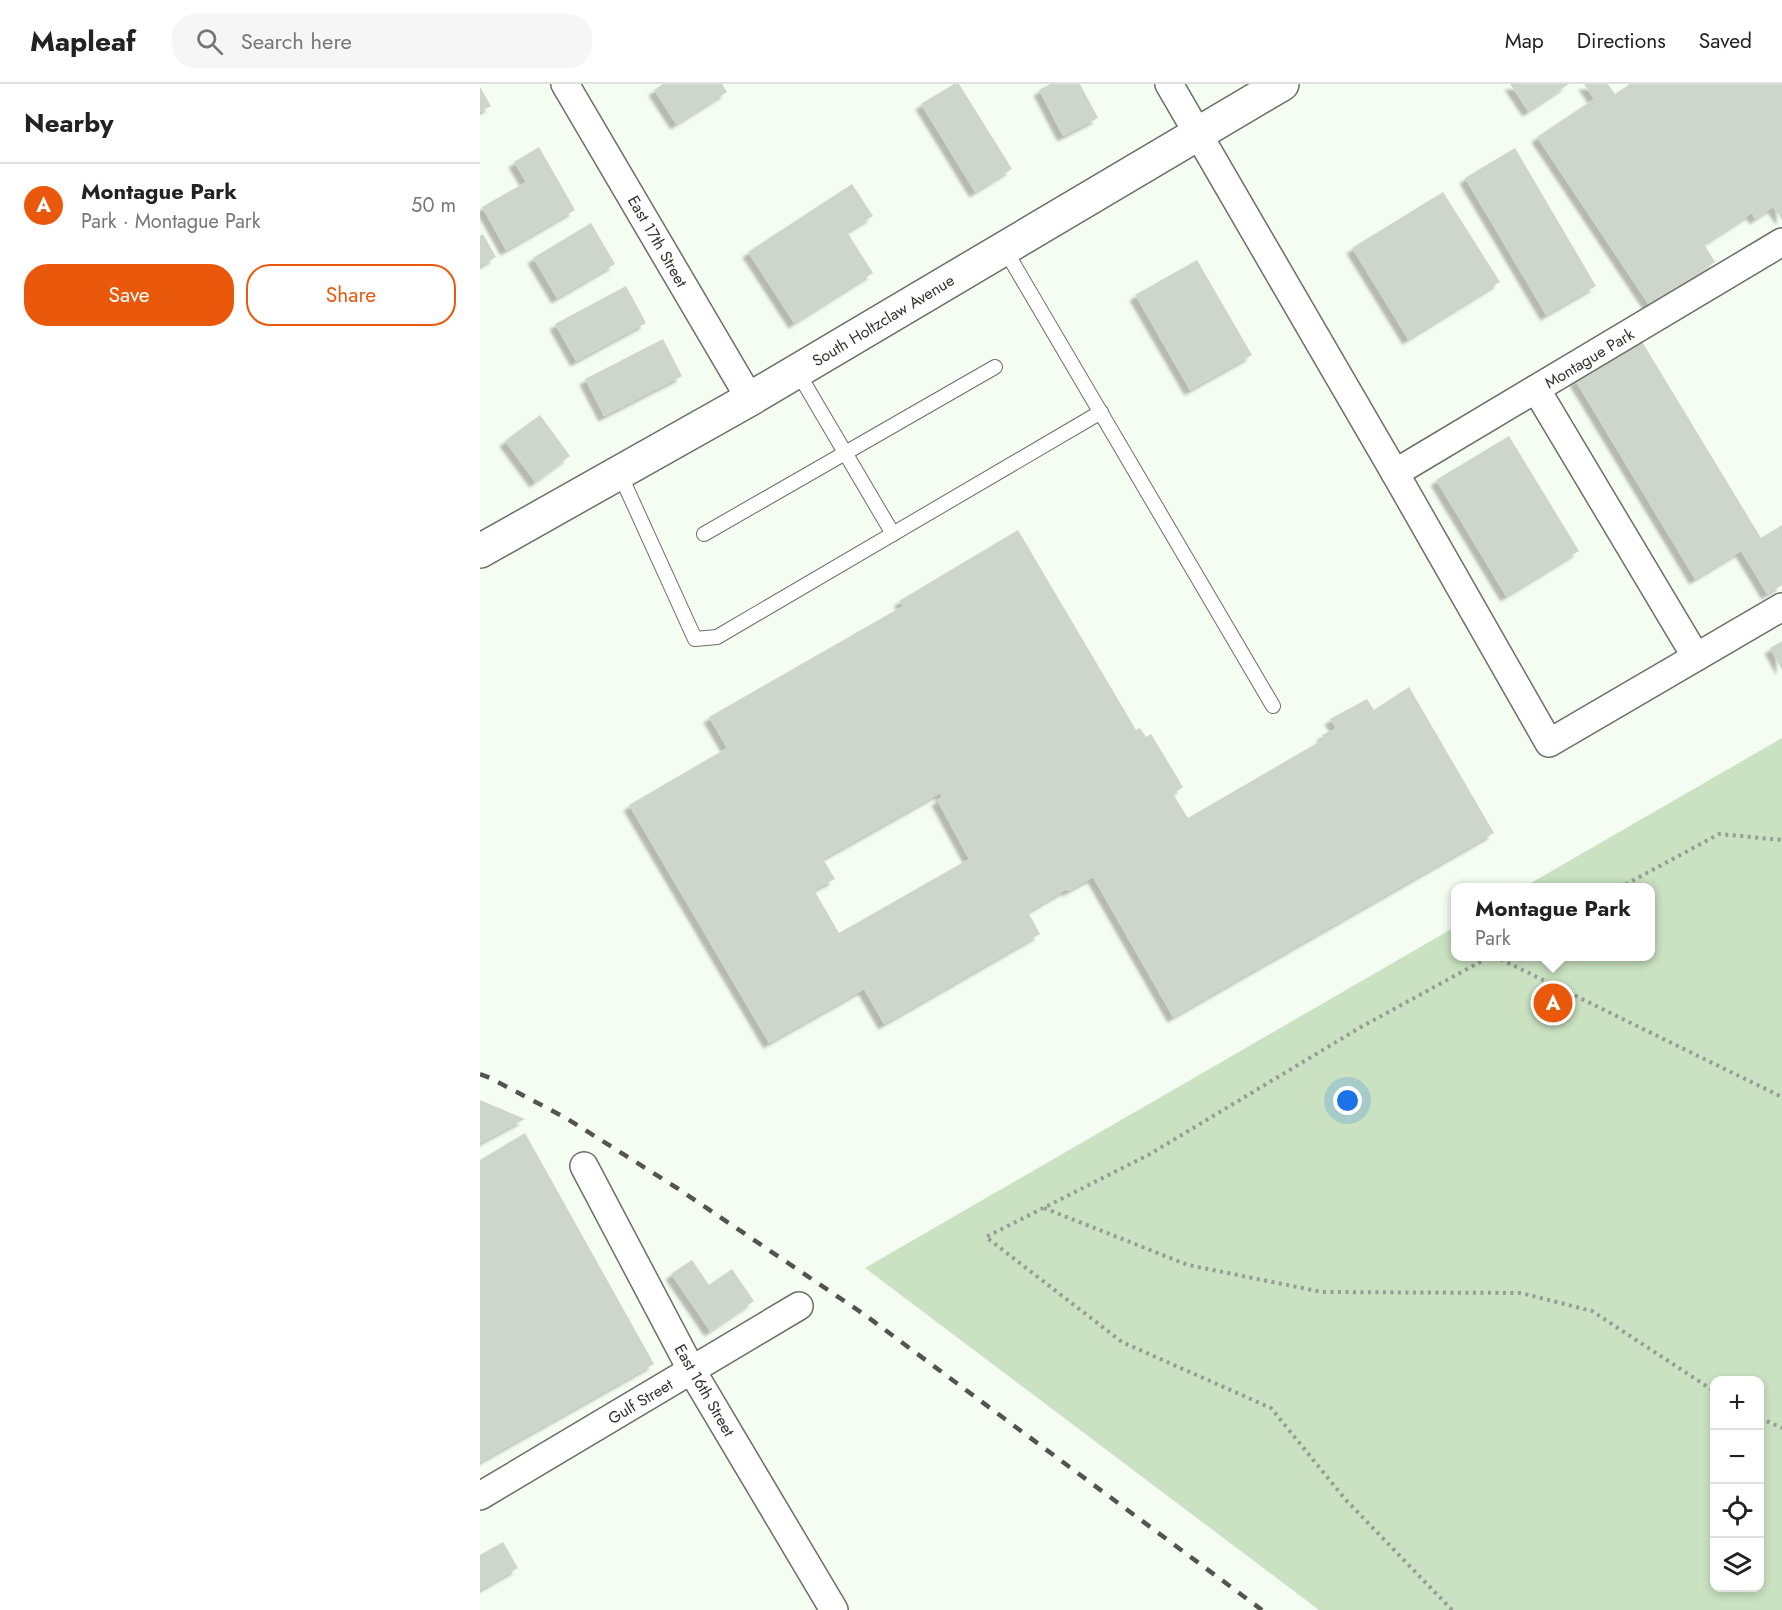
<!DOCTYPE html>
<html lang="en">
<head>
<meta charset="utf-8">
<style>
	:root { --surface:#fff; --page:#f6f6f6; --text:#222; --muted:#767676; --line:#e0e0e0; --accent:#ea580c }
	body { margin:0; font-family:Jost,sans-serif; background:var(--page); color:var(--text) }
	.controls { position:absolute; right:18px; bottom:18px; display:grid; overflow:hidden; border-radius:12px; box-shadow:0 3px 9px #0003 }
	.controls button { width:54px; height:54px; display:grid; place-items:center; padding:0; border:0; border-bottom:2px solid var(--line); background:var(--surface); color:var(--text); font:30px sans-serif }
	.you { position:absolute; left:868px; top:1017px; width:21px; height:21px; margin:-15px; border:4px solid #fff; border-radius:50%; background:#1a73e8; box-shadow:0 0 0 9px #1a73e833 }
	.badge { display:grid; place-items:center; width:39px; height:39px; border-radius:50%; background:var(--accent); color:#fff; font-size:20px; font-weight:700 }
	.pin { position:absolute; translate:-50% -50%; border:3px solid #fff; box-shadow:0 2px 6px #0006 }
	.popup { position:absolute; left:971px; top:799px; width:204px; height:78px; box-sizing:border-box; display:grid; place-content:center; border-radius:12px; background:var(--surface); filter:drop-shadow(0 2px 4px #0005); font-size:20px; white-space:nowrap; color:var(--muted) }
	.popup b { font-size:22px; color:var(--text) }
	.popup::after { content:''; position:absolute; left:50%; top:100%; margin-left:-12px; border:12px solid transparent; border-top-color:var(--surface) }
	.list { margin:0; padding:0; list-style:none }
	h2 { display:flex; justify-content:space-between; align-items:center; height:78px; margin:0; padding:0 24px; font-size:26px }
	h2 small { font-size:20px; font-weight:400; color:var(--muted) }
	.list li { display:grid; grid-template-columns:39px 1fr auto; gap:18px; align-items:center; box-sizing:border-box; height:84px; padding:0 24px; border-top:2px solid var(--line) }
	.list b { display:block; font-size:22px; white-space:nowrap }
	.list p { margin:0; font-size:20px; white-space:nowrap; color:var(--muted) }
	.list em { font-size:20px; font-style:normal; color:var(--muted) }
	.actions { display:flex; gap:12px; padding:18px 24px }
	.actions a { flex:1; padding:14px 0; border:2px solid var(--accent); border-radius:24px; text-align:center; font-size:21px; color:var(--accent) }
	.actions .main { background:var(--accent); color:#fff }
	.icon { flex:none; width:33px; height:33px; fill:none; stroke:currentColor; stroke-width:2; stroke-linecap:round; stroke-linejoin:round }
	.map { position:relative; flex:none; width:1302px; height:1526px; overflow:hidden }
	header { display:flex; align-items:center; gap:36px; box-sizing:border-box; height:84px; padding:0 30px; background:var(--surface); border-bottom:2px solid var(--line) }
	header strong { font-size:28px }
	nav { display:flex; gap:33px; margin-inline-start:auto; font-size:21px }
	.search { width:420px; height:54px; background:var(--page); display:flex; align-items:center; gap:15px; box-sizing:border-box; padding:0 21px; border-radius:24px; color:var(--muted); font-size:22px }
	main { display:flex }
	aside { flex:1; background:var(--surface) }
	.map>svg:first-child { display:block }
</style>
</head>
<body>
<header>
<strong>Mapleaf</strong>
<div class="search"><svg class="icon" aria-label="search" viewBox="0 0 24 24"><circle cx="10" cy="10" r="6"/><path d="M15 15l6 6"/></svg>Search here</div>
<nav><a>Map</a><a>Directions</a><a>Saved</a></nav>
</header>
<main>
<aside>
<h2>Nearby<small></small></h2>
<ul class="list">
<li><span class="badge">A</span><div><b>Montague Park</b><p>Park · Montague Park</p></div><em>50 m</em></li>
</ul>
<div class="actions"><a class="main">Save</a><a>Share</a></div>
</aside>
<div class="map">
<svg width="1302" height="1526" viewBox="0 0 1302 1526">
	<defs>
		<filter id="shadow"><feDropShadow dx="-5.5" dy="5.5" stdDeviation="1.5" flood-color="#0004"/></filter>
	</defs>
	<rect width="100%" height="100%" fill="#f5fdf2"/>
	<!-- green -->
	<path fill="#cae2c1" fill-rule="evenodd" d="M1302,654V1526H839L385,1184L975,843L976,872H1170V804L1044,803ZM1234,1296H1280V1504H1234Z"/>
	<!-- building -->
	<g fill="#ced6cb" fill-rule="evenodd" filter="url(#shadow)">
		<polygon points="183,0 242,0 247,8 196,40 174,6"/>
		<polygon points="474,0 479,0 532,85 495,108 441,20"/>
		<polygon points="570,0 600,0 618,34 583,52 559,6"/>
		<polygon points="1030,0 1089,0 1048,27"/>
		<polygon points="1104,0 1128,0 1135,10 1150,0 1302,0 1302,136 1293,123 1275,135 1272,129 1224,160 1235,178 1169,221 1057,53 1114,15"/>
		<polygon points="0,3 11,22 0,28"/>
		<polygon points="59,63 95,126 26,166 2,123 46,98 34,78"/>
		<polygon points="1035,64 1116,202 1066,231 985,94"/>
		<polygon points="372,100 393,132 367,148 393,189 314,239 268,168"/>
		<polygon points="963,108 1020,198 928,255 872,164"/>
		<polygon points="111,139 135,180 77,214 53,174"/>
		<polygon points="3,150 16,173 0,182 0,152"/>
		<polygon points="717,176 772,271 710,306 655,211"/>
		<polygon points="146,202 166,239 96,277 75,240"/>
		<polygon points="183,255 202,292 124,332 105,295"/>
		<polygon points="1161,256 1281,454 1302,441 1302,501 1287,510 1261,467 1215,495 1095,296"/>
		<polygon points="60,331 90,372 55,398 25,357"/>
		<polygon points="1029,352 1099,467 1026,512 956,396"/>
		<path d="M538,446L656,646L660,644L666,653L671,650L703,703L693,710L708,734L844,655L842,651L856,644L850,635L887,615L894,626L929,603L1014,749L693,933L613,793L588,807L587,805L548,828L560,850L404,940L384,905L289,959L149,721L247,664L229,633L423,522L419,517ZM460,709L462,713L457,716L489,775L359,849L334,806L355,795L343,775Z"/>
		<polygon points="1302,557 1302,586 1290,564"/>
		<polygon points="0,1016 45,1035 0,1059"/>
		<polygon points="45,1049 174,1280 0,1378 0,1076"/>
		<polygon points="212,1176 229,1201 252,1185 274,1217 230,1247 191,1190"/>
		<polygon points="23,1458 38,1484 0,1506 0,1471"/>
	</g>
	<g fill="none" stroke-linecap="round" stroke-linejoin="round">
		<defs>
			<g id="service">
				<polyline points="524,164 793,622"/>
				<polyline points="317,287 413,450"/>
				<polyline points="139,388 215,555 237,553 621,328"/>
				<polyline points="224,450 515,283"/>
			</g>
			<g id="minor">
				<polyline points="85,0 270,315"/>
				<polyline points="689,0 915,389 1069,659 1302,523"/>
				<polyline points="1056,305 1216,573"/>
				<polyline points="915,389 1302,158"/>
				<polyline points="104,1082 212,1287 354,1526"/>
				<polyline points="0,1412 319,1222"/>
			</g>
			<polyline id="secondary" points="0,467 270,315 802,0"/>
		</defs>
		<!-- service casing -->
		<use href="#service" stroke="#697066" stroke-width="16"/>
		<!-- minor casing -->
		<use href="#minor" stroke="#697066" stroke-width="30"/>
		<!-- secondary casing -->
		<use href="#secondary" stroke="#697066" stroke-width="36"/>
		<!-- path -->
		<g stroke="#979c95" stroke-width="4" stroke-dasharray="3 4.5" stroke-linecap="butt">
			<polyline points="1139,804 1239,750 1302,756"/>
			<polyline points="1014,872 1302,1013"/>
			<polyline points="564,1124 708,1181 842,1208 1041,1209 1112,1227 1234,1307"/>
			<polyline points="1280,1334 1302,1344"/>
			<polyline points="972,1526 865,1415 791,1324 642,1258 506,1153 670,1070 881,943 1011,872"/>
		</g>
		<!-- service -->
		<use href="#service" stroke="#fff" stroke-width="14"/>
		<!-- minor -->
		<use href="#minor" stroke="#fff" stroke-width="27"/>
		<!-- secondary -->
		<use href="#secondary" stroke="#fff" stroke-width="33"/>
		<!-- rail -->
		<polyline stroke="#51544f" stroke-width="4.5" stroke-dasharray="10 10" stroke-linecap="butt" points="0,990 10,994 86,1034 197,1104 385,1231 782,1526"/>
	</g>
	<g text-anchor="middle" stroke-width="4.5" stroke-linejoin="round" paint-order="stroke">
		<!-- street labels -->
		<g font-size="16" fill="#30332f" stroke="#fff">
			<text transform="translate(178 157) rotate(60)" y="6">East 17th Street</text>
			<text transform="translate(403 236) rotate(-31)" y="6">South Holtzclaw Avenue</text>
			<text transform="translate(1109 274) rotate(-31)" y="6">Montague Park</text>
			<text transform="translate(225 1306) rotate(60)" y="6">East 16th Street</text>
			<text transform="translate(160 1317) rotate(-31)" y="6">Gulf Street</text>
		</g>
	</g>
</svg>
<div class="controls">
<button>+</button>
<button>−</button>
<button><svg class="icon" aria-label="locate" viewBox="0 0 24 24"><circle cx="12" cy="12" r="6"/><path d="M12 2v4M12 18v4M2 12h4M18 12h4"/></svg></button>
<button><svg class="icon" aria-label="layers" viewBox="0 0 24 24"><path d="M12 4l9 5-9 5-9-5zM3 14l9 5 9-5"/></svg></button>
</div>
<div class="you"></div>
<div class="pin badge" style="left:1073px;top:919px">A</div>
<div class="popup"><b>Montague Park</b>Park</div>
</div>
</main>
</body>
</html>
